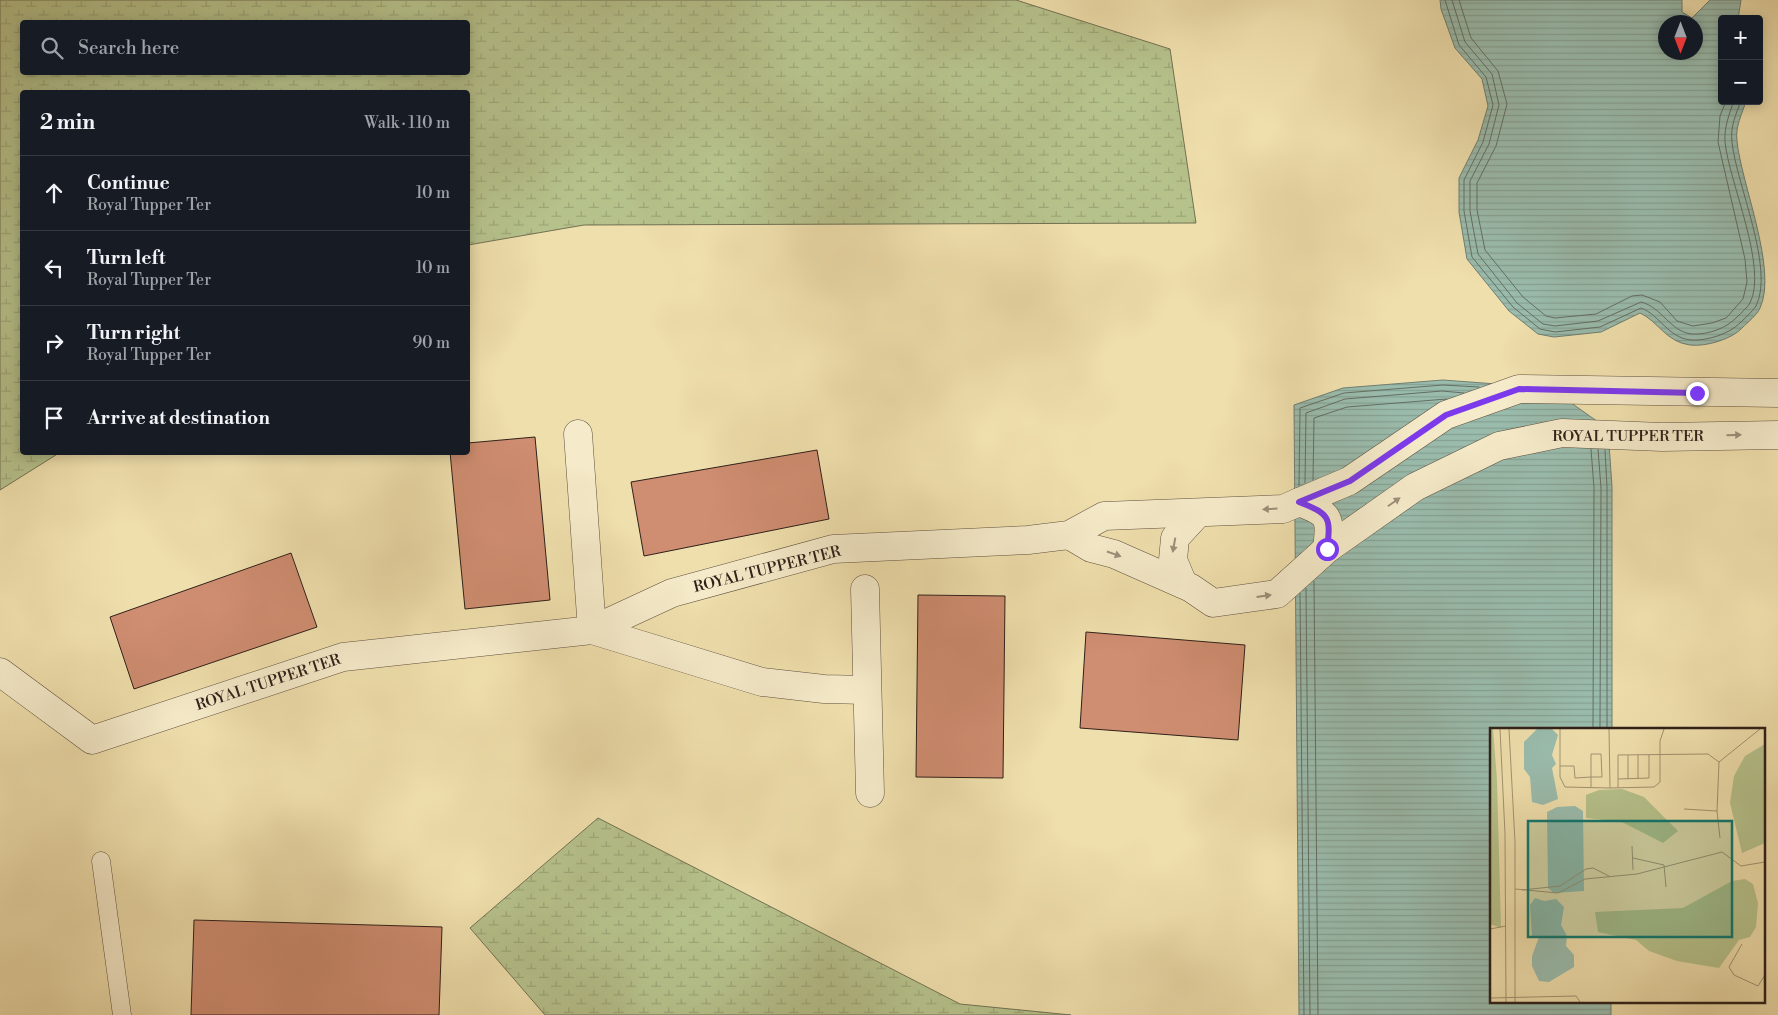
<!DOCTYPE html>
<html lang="en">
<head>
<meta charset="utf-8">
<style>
	:root { --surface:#171b24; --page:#20242c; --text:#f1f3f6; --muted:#9ea1a6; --line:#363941 }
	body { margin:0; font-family:"Libre Bodoni",serif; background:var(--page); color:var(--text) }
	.controls { position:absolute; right:15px; top:15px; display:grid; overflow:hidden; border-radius:5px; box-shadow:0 2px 12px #0003 }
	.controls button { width:45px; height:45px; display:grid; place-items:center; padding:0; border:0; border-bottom:1px solid var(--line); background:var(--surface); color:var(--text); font:25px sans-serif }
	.compass { position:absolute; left:1658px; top:15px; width:45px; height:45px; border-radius:50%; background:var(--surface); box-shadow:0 2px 12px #0003; rotate:180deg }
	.stop { position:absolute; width:15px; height:15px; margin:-11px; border:4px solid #7c3aed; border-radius:50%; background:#fff }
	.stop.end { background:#7c3aed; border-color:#fff; box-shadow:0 1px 5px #0008 }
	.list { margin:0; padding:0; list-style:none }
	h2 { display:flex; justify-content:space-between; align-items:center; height:65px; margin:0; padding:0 20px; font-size:21px }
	h2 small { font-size:16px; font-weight:400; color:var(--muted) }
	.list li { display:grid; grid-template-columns:32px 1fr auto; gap:15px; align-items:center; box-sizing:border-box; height:75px; padding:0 20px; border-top:1px solid var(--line) }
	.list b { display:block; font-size:19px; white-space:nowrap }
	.list p { margin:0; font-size:16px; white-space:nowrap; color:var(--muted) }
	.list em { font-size:16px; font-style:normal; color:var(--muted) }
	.icon { flex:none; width:28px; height:28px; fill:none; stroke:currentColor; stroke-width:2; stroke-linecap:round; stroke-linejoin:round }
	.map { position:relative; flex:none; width:1778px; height:1015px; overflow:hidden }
	.search { position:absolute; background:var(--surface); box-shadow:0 2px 12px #0003; left:20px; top:20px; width:450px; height:55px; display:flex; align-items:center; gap:12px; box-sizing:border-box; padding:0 18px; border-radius:5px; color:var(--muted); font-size:19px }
	.panel { position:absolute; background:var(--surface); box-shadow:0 2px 12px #0003; left:20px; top:90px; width:450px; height:365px; border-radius:5px }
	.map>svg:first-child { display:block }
</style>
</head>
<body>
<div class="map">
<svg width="1778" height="1015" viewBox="0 0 1778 1015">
	<defs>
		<pattern id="wetland-marsh" width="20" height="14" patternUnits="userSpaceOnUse" patternTransform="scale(1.25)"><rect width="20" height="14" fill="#b6c28c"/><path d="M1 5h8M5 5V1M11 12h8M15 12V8" fill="none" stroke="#9da678"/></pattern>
		<pattern id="water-rules" width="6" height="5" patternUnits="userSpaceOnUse" patternTransform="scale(1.25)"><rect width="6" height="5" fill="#9abcad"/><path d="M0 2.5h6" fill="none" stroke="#85a194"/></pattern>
	</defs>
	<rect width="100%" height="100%" fill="#efdfac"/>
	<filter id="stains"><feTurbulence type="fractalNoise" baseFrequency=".004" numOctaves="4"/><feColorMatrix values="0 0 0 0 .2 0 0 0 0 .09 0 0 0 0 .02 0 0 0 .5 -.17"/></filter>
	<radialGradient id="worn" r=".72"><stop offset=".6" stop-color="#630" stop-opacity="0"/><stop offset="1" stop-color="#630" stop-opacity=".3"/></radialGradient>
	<!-- wetland -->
	<g fill="url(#wetland-marsh)" stroke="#727153" fill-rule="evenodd">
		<path d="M0,0H1016L1170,49L1196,223L584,225L468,245V92H22V452L59,453L0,490ZM22,22H468V72H22Z"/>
		<polygon points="598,818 960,1004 1071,1015 545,1015 470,928"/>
	</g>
	<!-- water -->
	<g fill="url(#water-rules)" stroke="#6f7e72" fill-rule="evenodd">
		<path d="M1440,0H1682V12L1692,18L1710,0H1741L1738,19H1722V101H1746C1742,114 1735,127 1737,141C1741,183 1778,270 1760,308C1757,315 1748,322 1742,328C1732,339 1706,347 1690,345C1666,342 1659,322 1640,313L1601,332L1554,337L1538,334L1509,311L1467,259L1459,212V178L1478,140L1488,106L1482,79L1455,48L1441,9ZM1666,22H1696V52H1666Z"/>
		<polygon points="1443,380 1550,388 1608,429 1612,487 1612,729 1492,729 1492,1001 1611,1001 1611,1015 1299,1015 1294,405 1343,388"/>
	</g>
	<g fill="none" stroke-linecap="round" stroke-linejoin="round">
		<!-- shore -->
		<g stroke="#646e64" stroke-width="1">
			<path d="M1445,0L1459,45L1486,77L1493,105L1483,142L1464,180V211L1472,257L1513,307L1540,329L1555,332L1600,327L1641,308C1660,315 1668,338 1691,340C1707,341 1729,334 1740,323C1745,318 1752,312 1756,306C1775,269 1736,183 1732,142C1730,127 1736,114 1741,101"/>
			<path d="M1452,0L1465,42L1492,74L1499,105L1489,144L1470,181V211L1478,254L1517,303L1543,324L1555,326L1598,321L1641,302C1662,307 1670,332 1692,334C1708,335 1727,328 1737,317C1741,313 1747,308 1750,303C1768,267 1729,182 1725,142C1724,128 1729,114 1734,101"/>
			<polyline points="1459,0 1471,38 1498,71 1507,104 1496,146 1477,183 1477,210 1485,250 1523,297 1546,316 1555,318 1596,314 1632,296 1642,295 1660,302 1677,321 1693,326 1712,323 1726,318 1743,299 1747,282 1745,259 1718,142 1720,116 1726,101"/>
			<polyline points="1591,449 1594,488 1593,729"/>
			<polyline points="1598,449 1601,488 1600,729"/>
			<polyline points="1605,450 1607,487 1607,729"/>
			<polyline points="1313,480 1314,418 1347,407 1447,399"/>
			<polyline points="1305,483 1306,413 1345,399 1442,391 1464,393"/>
			<polyline points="1299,486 1300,408 1344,393 1443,385 1479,387"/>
			<polyline points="1314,581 1318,1015"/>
			<polyline points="1306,588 1310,1015"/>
			<polyline points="1300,593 1304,1015"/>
		</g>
	</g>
	<!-- building -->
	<g fill="#cf8d71" stroke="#2f201a">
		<polygon points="535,437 550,600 465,609 450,452 468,452 468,443"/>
		<polygon points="817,450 829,519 644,556 631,482"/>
		<polygon points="291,553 317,627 134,689 110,617"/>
		<polygon points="918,595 1005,596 1003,778 916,777"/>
		<polygon points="1086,632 1245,645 1238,740 1080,728"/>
		<polygon points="194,920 442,927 439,1015 191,1015"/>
	</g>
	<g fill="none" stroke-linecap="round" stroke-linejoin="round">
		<defs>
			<polyline id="lane" points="101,861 122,1015"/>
			<g id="street">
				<polyline points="578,434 592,630 762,682 824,689 867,690"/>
				<path d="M1299,502C1330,514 1331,517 1327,549"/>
				<polyline points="1069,535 1091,548 1114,554 1191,588 1213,603 1277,594 1327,549 1415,487 1499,446 1562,433 1662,437 1778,435"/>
				<polyline points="1183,584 1173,560 1175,538 1198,513"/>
				<polyline points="865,589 870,793"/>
				<polyline points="0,672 92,740 343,657 592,630 672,593 833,549 1028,540 1069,535 1104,516 1283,509 1349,481 1446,415 1519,389 1778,393"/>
			</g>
		</defs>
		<!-- lane casing -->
		<use href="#lane" stroke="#5f503e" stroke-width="19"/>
		<!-- street casing -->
		<use href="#street" stroke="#5f503e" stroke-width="29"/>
		<!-- lane -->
		<use href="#lane" stroke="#f5eac9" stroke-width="18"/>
		<!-- street -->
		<use href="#street" stroke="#f5eac9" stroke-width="28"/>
	</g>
	<!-- one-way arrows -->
	<defs><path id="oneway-solid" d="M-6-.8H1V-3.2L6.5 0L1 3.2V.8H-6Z" transform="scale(1.25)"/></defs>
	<g fill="#9c8f7a">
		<use href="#oneway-solid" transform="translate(1734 435) rotate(-1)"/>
		<use href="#oneway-solid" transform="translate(1394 502) rotate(-35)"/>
		<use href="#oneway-solid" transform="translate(1270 509) rotate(177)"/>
		<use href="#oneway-solid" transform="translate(1174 545) rotate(100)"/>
		<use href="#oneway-solid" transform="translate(1114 554) rotate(19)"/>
		<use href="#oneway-solid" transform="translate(1264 596) rotate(-8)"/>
	</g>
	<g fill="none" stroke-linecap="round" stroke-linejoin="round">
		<!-- route -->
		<path stroke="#7c3aed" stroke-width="6" d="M1327,549C1331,517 1330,514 1299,502L1350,481L1446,415L1519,389L1697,393"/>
	</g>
	<g text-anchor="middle" stroke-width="4" stroke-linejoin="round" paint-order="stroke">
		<!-- street labels -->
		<g font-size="15" fill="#2f201a" stroke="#f5eac9">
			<text x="1628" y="441">ROYAL TUPPER TER</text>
			<text transform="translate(767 569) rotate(-14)" y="5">ROYAL TUPPER TER</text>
			<text transform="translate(268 682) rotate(-18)" y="5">ROYAL TUPPER TER</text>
		</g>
	</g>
	<!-- overview -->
	<g transform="translate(1490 728)">
		<rect width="275" height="275" fill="#efdfac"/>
		<path d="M0,1H3L7,52L11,200L0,196ZM275,16V115L252,125L240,75L244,48L255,28ZM132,61L154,69L188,103L173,115L132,94L96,90V67L109,62ZM255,151L263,156L268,175L266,199L260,209L249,212L229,240L187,233L159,223L146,212L108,204L105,184L193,180L242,153Z" fill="#b6c28c"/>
		<path d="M47,1H62L68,7L62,27L66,36L62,40L68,71L53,77L42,74L40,49L34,41V14ZM85,78L93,83L94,163L64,165L58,160L57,84L67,79ZM45,170L54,173L66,171L74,179L71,197L77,208L76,218L84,227V239L59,254L49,253L42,238V228L49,209H42L40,177Z" fill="#9abcad"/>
		<path fill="none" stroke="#a29372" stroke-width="1" d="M10,1L15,106L16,274M19,1L25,114V274M70,1V49L75,59L120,60L164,59L170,54V13L174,1M119,1L120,60M138,27V51M148,27V51M70,38H84L85,50L101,49H112L111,26H101V59M128,51L159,50V27M128,60V27L218,26L229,34M194,81L227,83M230,110L227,83L229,34L270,1M142,118L143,142M143,130L174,137L176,159M25,161L68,165L95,151L147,146L232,124L251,138L275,134M32,162L70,158L96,141L103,140L119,148M0,201L16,198M252,216L239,239L244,247L268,258L275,247M0,270L86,268L90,274"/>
		<path fill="#0f766e" fill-opacity="0.15" stroke="#0f766e" stroke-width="2.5" d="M38,93H242V209H38Z"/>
		<rect width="275" height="275" fill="none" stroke="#2f201a" stroke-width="2.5"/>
	</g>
	<rect width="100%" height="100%" filter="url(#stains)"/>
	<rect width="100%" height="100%" fill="url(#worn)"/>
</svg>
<div class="controls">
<button>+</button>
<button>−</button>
</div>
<svg class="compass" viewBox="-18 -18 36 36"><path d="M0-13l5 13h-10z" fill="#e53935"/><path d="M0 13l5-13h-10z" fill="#9ea1a6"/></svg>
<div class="stop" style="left:1327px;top:549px"></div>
<div class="stop end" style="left:1697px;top:393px"></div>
<div class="search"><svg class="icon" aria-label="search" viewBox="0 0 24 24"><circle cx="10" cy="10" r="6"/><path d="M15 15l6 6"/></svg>Search here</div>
<section class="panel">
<h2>2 min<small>Walk · 110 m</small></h2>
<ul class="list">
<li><svg class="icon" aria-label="ahead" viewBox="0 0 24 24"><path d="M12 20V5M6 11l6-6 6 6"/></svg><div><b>Continue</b><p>Royal Tupper Ter</p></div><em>10 m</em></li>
<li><svg class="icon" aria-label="left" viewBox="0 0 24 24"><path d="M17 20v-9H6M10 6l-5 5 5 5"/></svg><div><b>Turn left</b><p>Royal Tupper Ter</p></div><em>10 m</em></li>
<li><svg class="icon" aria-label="right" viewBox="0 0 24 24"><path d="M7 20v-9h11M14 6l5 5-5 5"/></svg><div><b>Turn right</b><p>Royal Tupper Ter</p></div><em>90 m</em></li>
<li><svg class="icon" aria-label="arrive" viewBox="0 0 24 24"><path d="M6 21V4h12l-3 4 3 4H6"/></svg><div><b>Arrive at destination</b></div></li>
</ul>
</section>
</div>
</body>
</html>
